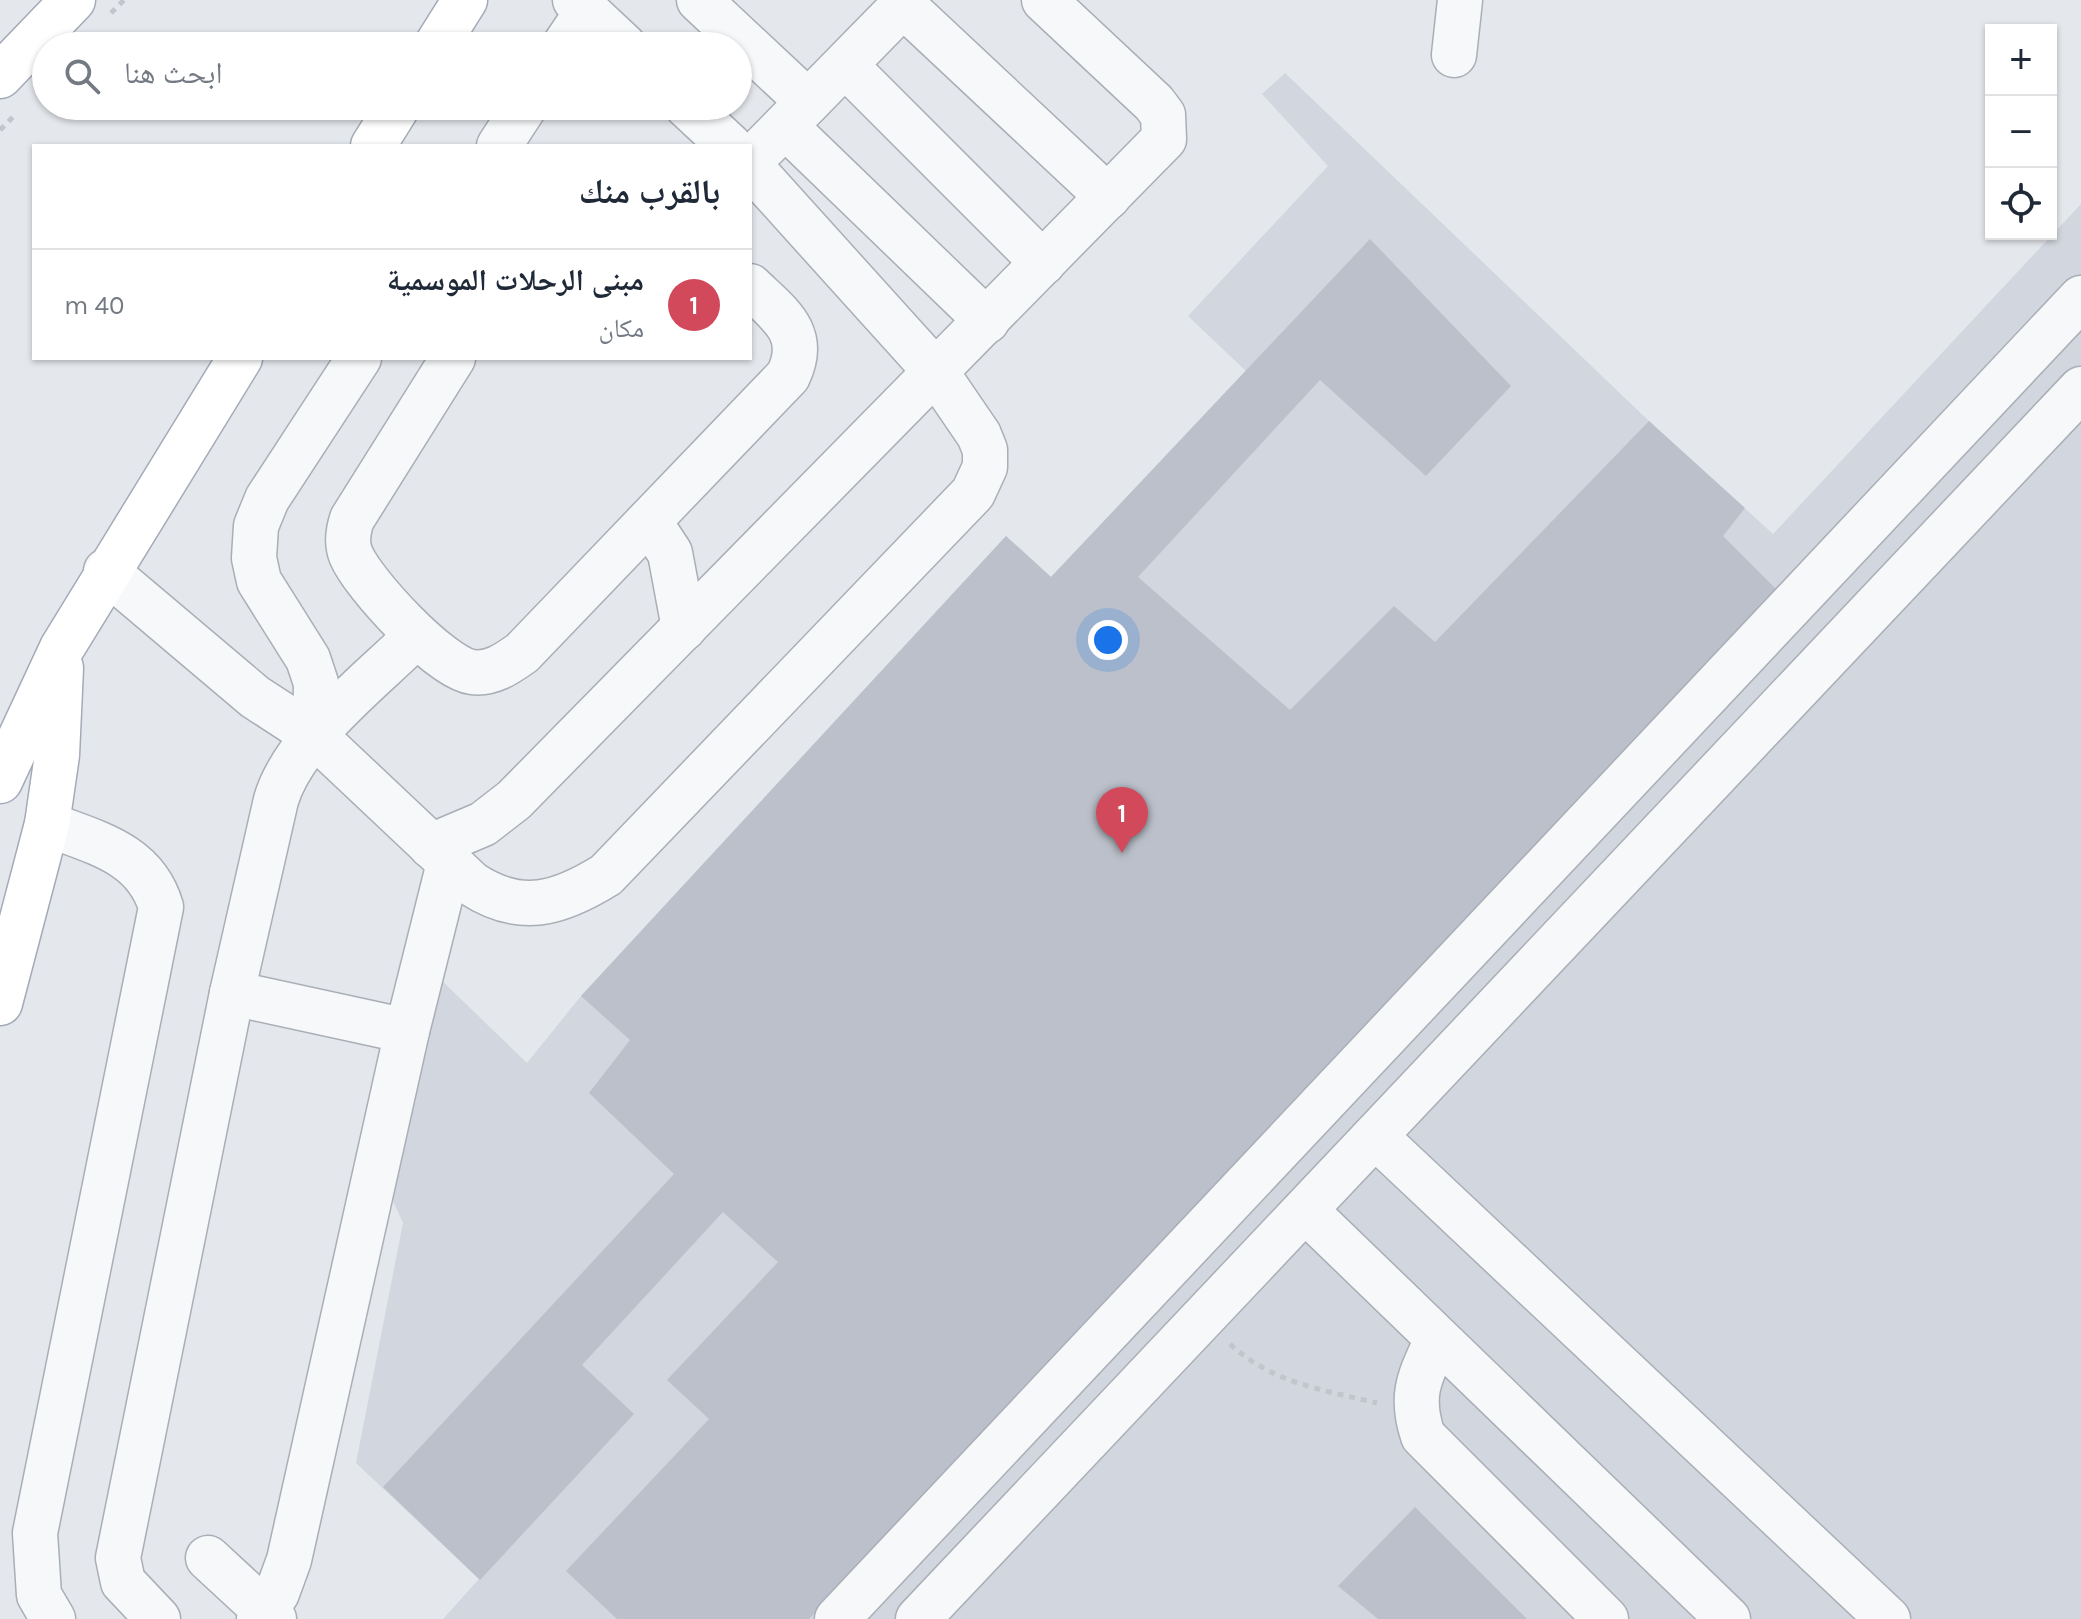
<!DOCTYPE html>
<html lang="ar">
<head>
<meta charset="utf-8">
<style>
	:root { --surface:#fff; --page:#f6f6f7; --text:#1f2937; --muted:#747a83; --line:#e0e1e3; --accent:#d1495b }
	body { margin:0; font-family:Karla,"Noto Naskh Arabic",sans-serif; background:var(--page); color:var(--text); direction:rtl }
	.controls { position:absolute; right:24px; top:24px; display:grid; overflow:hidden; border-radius:0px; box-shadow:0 2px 6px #0004 }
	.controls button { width:72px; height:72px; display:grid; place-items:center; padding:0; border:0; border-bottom:2px solid var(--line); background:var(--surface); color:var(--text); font:40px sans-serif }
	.you { position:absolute; left:1108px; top:640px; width:28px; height:28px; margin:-20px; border:6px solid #fff; border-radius:50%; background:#1a73e8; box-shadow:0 0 0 12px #1a73e833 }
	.badge { display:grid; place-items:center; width:52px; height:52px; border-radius:50%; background:var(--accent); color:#fff; font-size:26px; font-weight:700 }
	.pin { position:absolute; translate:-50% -66px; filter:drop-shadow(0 2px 4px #0008) }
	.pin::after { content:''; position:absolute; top:42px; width:28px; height:24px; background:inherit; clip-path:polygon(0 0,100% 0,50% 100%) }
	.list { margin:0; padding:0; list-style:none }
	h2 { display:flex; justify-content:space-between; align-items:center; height:104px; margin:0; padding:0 32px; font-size:34px }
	h2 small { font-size:26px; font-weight:400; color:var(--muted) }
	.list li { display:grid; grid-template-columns:52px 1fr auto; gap:24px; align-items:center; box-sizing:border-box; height:112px; padding:0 32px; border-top:2px solid var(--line) }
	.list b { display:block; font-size:30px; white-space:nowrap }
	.list p { margin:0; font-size:26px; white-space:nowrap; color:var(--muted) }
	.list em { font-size:26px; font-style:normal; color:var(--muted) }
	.icon { flex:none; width:44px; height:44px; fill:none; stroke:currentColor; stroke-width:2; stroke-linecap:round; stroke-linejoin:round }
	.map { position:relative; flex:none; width:2081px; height:1619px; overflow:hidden; direction:ltr }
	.search { position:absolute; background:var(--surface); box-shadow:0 2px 6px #0004; left:32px; top:32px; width:720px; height:88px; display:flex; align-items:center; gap:20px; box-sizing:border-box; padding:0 28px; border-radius:44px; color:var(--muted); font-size:30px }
	.panel { position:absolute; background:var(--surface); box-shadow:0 2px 6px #0004; left:32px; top:144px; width:720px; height:216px; border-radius:0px; direction:rtl }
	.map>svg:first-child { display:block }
</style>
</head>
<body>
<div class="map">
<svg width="2081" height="1619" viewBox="0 0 2081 1619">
	<rect width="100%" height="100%" fill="#e4e7ec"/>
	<!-- built -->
	<polygon fill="#d2d6de" points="1285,73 1649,421 1773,534 2081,204 2081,1619 443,1619 479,1579 356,1463 403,1223 389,1192 436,975 527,1063 581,996 1006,536 1051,577 1247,372 1188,316 1328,166 1262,94"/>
	<!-- building -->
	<g fill="#bbc0ca">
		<polygon points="1370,239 1511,386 1426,476 1320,380 1138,577 1290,710 1394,606 1435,642 1649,421 1745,508 1723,536 1778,591 809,1619 617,1619 566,1571 709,1419 667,1380 778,1262 723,1212 582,1365 634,1414 480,1580 383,1487 674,1174 589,1093 630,1040 581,996 1006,536 1051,577"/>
		<polygon points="1415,1507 1527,1619 1378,1619 1338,1586"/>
	</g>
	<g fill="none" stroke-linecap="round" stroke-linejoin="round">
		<defs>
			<g id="minor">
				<polyline points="575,0 624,46"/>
				<polyline points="699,0 808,102"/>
				<polyline points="903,5 1108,197"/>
				<polyline points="564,46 587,12"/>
				<polyline points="1454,55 1460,0"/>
				<polyline points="845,65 1043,263"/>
				<polyline points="687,106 730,146"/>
				<polyline points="785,126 987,321"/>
				<polyline points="499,146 525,106"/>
				<polyline points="764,147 908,0"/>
				<path d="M453,358L352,519C348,531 346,543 351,555C363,584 441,668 472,672C491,675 508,663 522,653L788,376C809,333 779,314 750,286"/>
				<polyline points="649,521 670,553 684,628"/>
				<path d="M106,571L255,697L315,736L472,884C521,916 559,904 606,875L973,493L985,467V450L979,435L936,372L750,166"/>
				<polyline points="315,736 316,683 308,659 259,581 254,558 256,526 267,499 359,358"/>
				<path d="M47,824C96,843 145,853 161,907L35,1533L39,1595L53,1619"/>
				<polyline points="431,846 483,824 514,800 1164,139 1163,115 1154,103 1044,0"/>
				<polyline points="232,993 407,1031"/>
				<polyline points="1376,1137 1888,1619"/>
				<polyline points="1306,1211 1728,1619"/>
				<path d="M1437,1339C1420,1377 1409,1394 1423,1436L1606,1619"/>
				<polyline points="208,1558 274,1619"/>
				<path d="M158,1619L123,1582L118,1558L232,993L276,800C294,739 371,681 416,636"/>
				<polyline points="259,1619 277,1593 289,1560 407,1031 449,863"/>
				<polyline points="837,1619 2081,298"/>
				<polyline points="918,1619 2081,389"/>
			</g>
			<g id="major">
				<polyline points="436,46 465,0"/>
				<polyline points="0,76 73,0"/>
				<polyline points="373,146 398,106"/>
				<polyline points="0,781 62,648 240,358"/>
				<polyline points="0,1003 47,824 57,755 61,668"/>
			</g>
		</defs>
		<!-- minor casing -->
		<use href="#minor" stroke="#a9aeb7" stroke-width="47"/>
		<!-- major casing -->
		<use href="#major" stroke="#a3abb8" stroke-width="47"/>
		<!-- path -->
		<g stroke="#c2c5cb" stroke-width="5" stroke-dasharray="6 6" stroke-linecap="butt">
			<polyline points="111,13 124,0"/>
			<polyline points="0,130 16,114"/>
			<path d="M1230,1344C1272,1383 1323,1390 1377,1403"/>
		</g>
		<!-- minor -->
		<use href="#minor" stroke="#f7f8fa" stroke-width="44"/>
		<!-- major -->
		<use href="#major" stroke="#fff" stroke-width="44"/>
	</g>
</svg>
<div class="controls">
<button>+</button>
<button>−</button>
<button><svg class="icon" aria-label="locate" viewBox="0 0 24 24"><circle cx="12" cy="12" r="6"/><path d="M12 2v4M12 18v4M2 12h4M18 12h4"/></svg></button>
</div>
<div class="you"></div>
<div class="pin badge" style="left:1122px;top:853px">1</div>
<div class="search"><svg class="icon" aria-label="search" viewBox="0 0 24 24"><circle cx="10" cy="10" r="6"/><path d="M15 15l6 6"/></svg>ابحث هنا</div>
<section class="panel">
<h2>بالقرب منك<small></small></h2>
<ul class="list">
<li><span class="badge">1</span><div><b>مبنى الرحلات الموسمية</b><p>مكان</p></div><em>40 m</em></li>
</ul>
</section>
</div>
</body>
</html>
